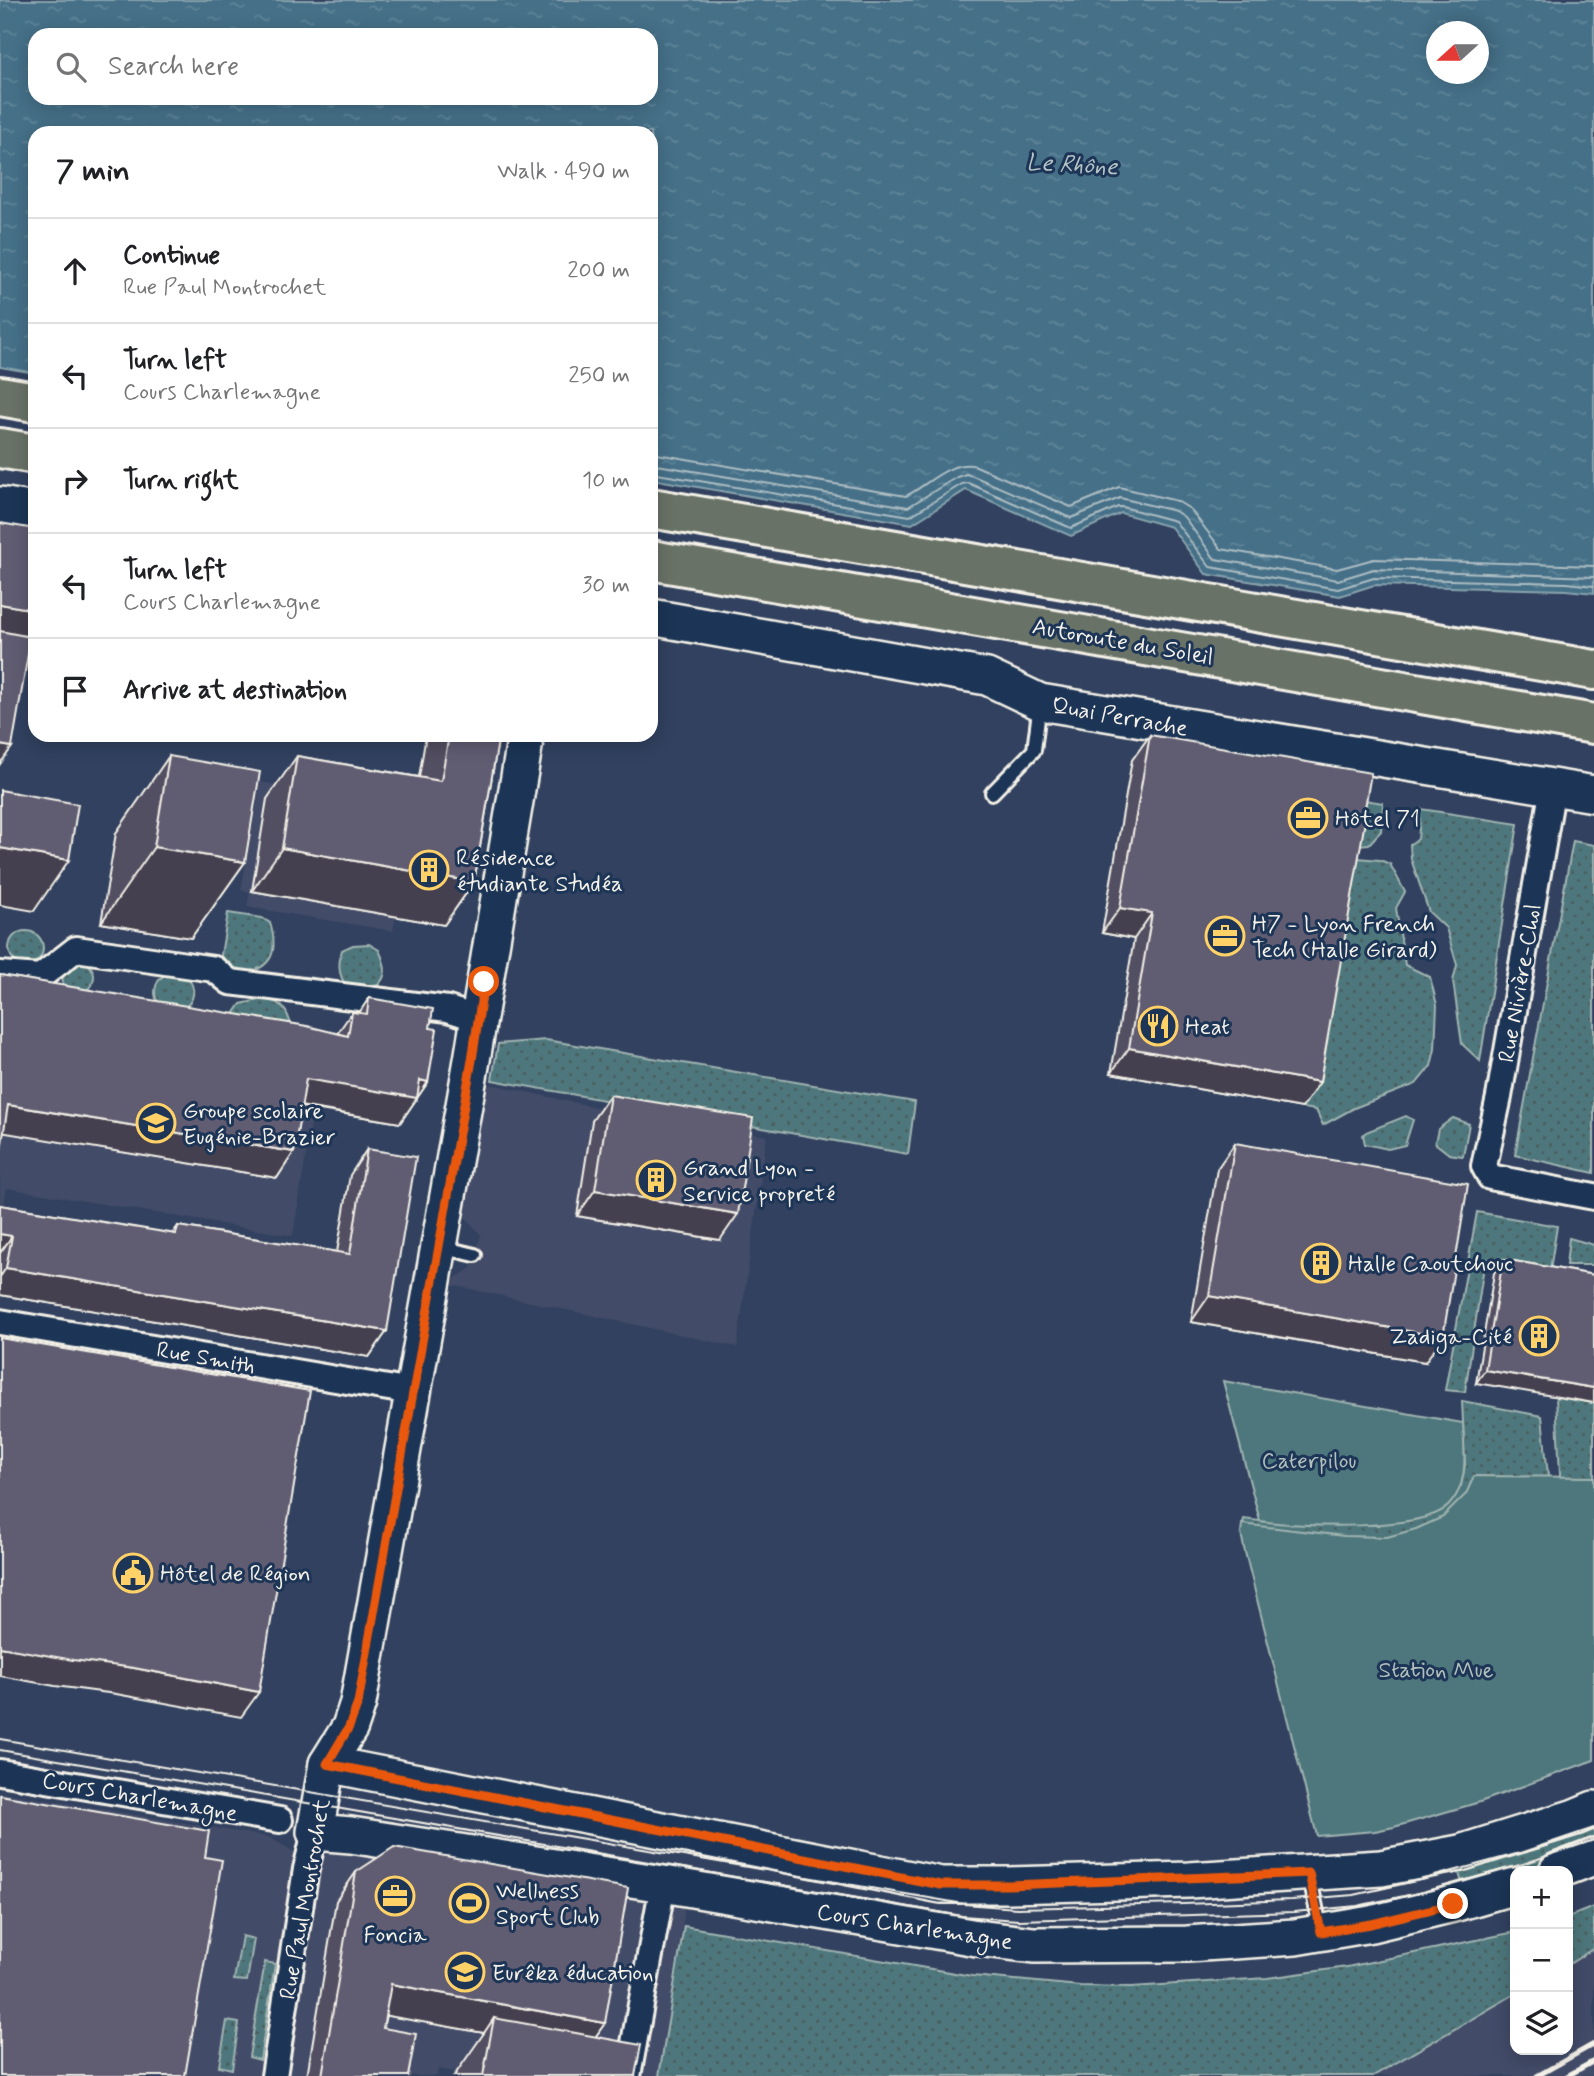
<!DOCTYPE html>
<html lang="en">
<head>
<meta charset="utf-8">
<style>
	:root { --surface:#fff; --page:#f2f2f2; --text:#202124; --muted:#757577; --line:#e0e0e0 }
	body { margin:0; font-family:Mynerve,sans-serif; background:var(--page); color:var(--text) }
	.controls { position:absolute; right:21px; bottom:21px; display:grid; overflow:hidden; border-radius:14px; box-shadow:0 4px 18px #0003 }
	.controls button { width:63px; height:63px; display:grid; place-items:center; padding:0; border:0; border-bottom:2px solid var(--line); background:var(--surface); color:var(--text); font:35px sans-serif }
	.compass { position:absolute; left:1426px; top:21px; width:63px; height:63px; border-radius:50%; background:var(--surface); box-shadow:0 4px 18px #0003; rotate:249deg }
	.stop { position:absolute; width:21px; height:21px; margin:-16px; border:5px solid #ea580c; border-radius:50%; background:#fff }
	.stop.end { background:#ea580c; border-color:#fff; box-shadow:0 2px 7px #0008 }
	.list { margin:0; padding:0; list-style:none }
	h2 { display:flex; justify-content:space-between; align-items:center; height:91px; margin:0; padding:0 28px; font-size:30px }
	h2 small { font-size:23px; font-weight:400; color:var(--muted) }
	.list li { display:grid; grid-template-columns:46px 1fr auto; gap:21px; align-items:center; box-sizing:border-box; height:105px; padding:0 28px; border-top:2px solid var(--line) }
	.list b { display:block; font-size:26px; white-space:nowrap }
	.list p { margin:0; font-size:23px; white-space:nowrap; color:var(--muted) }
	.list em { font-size:23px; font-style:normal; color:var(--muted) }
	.icon { flex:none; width:38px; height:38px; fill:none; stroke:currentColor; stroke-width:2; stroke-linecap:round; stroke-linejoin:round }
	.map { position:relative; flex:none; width:1594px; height:2076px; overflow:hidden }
	.search { position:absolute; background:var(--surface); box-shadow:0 4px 18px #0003; left:28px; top:28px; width:630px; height:77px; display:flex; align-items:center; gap:18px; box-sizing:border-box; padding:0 24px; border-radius:21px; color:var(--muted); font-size:26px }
	.panel { position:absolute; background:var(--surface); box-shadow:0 4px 18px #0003; left:28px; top:126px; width:630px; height:616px; border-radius:21px }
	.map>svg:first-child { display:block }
</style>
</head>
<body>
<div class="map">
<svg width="1594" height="2076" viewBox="0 0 1594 2076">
	<defs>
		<pattern id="grass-dots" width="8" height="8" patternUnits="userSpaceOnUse" patternTransform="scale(1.75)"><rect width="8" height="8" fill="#4e777b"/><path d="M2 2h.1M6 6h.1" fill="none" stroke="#4b5d5e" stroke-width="1.8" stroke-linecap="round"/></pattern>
		<pattern id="water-ripples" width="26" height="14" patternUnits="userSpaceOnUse" patternTransform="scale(1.75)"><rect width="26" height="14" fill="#447088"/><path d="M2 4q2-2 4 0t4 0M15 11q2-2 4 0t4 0" fill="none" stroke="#608599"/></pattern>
	</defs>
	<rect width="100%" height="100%" fill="#31415f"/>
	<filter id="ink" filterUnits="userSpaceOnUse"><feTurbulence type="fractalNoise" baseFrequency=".0143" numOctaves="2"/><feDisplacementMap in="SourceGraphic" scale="14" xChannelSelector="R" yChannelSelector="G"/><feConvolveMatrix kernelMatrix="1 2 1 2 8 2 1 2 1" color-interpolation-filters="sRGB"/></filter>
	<g filter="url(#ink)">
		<!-- built -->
		<g fill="#434c68">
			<polygon points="260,782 393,804 412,824 393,931 247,907 250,892 241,890"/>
			<polygon points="0,1004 322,1057 293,1236 7,1188 0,1224"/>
			<polygon points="486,1083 590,1106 767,1136 737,1347 447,1284 471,1268 481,1235 463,1214"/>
			<polygon points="0,1792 269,1837 301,1856 327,1851 686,1901 659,2076 477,2076 438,2069 437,2076 0,2076"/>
			<polygon points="1594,1948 1594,2076 1373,2076 1515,1994 1515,2050 1568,2050 1568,1965"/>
		</g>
		<!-- grass -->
		<g fill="url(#grass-dots)" stroke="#a1b4b2" stroke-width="2">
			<polygon points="1353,798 1383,803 1381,831 1369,844 1347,846"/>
			<polygon points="1421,809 1518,824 1480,1061 1462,1044 1453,981 1457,965 1446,928 1429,912 1411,859 1410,844 1418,839"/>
			<polygon points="1573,841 1594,845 1594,1173 1515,1155"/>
			<polygon points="1346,857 1380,860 1390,864 1405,892 1396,908 1405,965 1430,977 1437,1005 1435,1049 1431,1066 1416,1084 1354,1108 1323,1125 1316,1110 1302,1108"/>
			<path d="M228,913L262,918L270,923C279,952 272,969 241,974L220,961Z"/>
			<circle cx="26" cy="948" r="17"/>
			<path d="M369,944L379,950C388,969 388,980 370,991L346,986C338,974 338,963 342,950L353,945Z"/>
			<path d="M70,962H86C96,970 97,981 87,990L66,989L63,984L62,974Z"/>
			<path d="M169,972L187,976C197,989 195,1001 182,1010L158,1003C151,990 157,978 169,972Z"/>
			<path d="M264,999C284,1001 289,1014 293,1033L232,1017L241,1004Z"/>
			<polygon points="546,1040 915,1102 908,1154 492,1080 498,1044"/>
			<polygon points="1406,1116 1413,1120 1405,1145 1388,1149 1365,1144 1363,1135 1366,1132"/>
			<polygon points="1453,1118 1469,1124 1463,1156 1449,1154 1435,1143 1438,1129"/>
			<polygon points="1477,1212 1557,1226 1550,1270 1485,1259 1465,1392 1445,1390"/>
			<polygon points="1569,1238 1594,1245 1594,1265 1566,1265"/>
			<polygon points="1556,1397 1594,1403 1594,1493 1561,1494"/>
			<polygon points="1462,1401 1542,1416 1550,1496 1417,1540 1241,1533 1244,1519 1268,1522 1379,1525 1461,1486 1465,1465"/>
			<polygon points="1594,1817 1594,1846 1526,1871 1515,1871 1465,1894 1456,1862"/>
			<polygon points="1594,1907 1594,1948 1568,1965 1568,1917"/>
			<polygon points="684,1926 972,1976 1080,1986 1132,1987 1267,1978 1347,1967 1515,1932 1515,1994 1373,2076 659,2076"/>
			<polygon points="242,1936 254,1939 247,1981 234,1980"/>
			<polygon points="265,1962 275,1964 260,2060 249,2057"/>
			<polygon points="227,2021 239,2023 232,2069 219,2066"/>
		</g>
		<!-- park -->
		<g fill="#4e777b" stroke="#a1b4b2" stroke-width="2">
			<path d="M1223,1381L1463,1423C1464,1450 1470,1483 1449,1505C1424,1532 1297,1527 1260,1521Z"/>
			<polygon points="1474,1476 1594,1477 1594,1760 1480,1802 1394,1827 1375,1831 1317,1836 1244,1548 1241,1533 1242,1524 1344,1536 1387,1537 1416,1529 1443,1517 1466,1494"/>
		</g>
		<!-- water -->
		<path fill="url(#water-ripples)" stroke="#8aa4ae" stroke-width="2" fill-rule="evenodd" d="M0,0H1594V593L1566,590L1374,585L1340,596L1206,574L1171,527L1121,513L1071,536L966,490L912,524L651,479V133H35V373L0,367ZM1436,32H1478V74H1436ZM35,35H651V98H35Z"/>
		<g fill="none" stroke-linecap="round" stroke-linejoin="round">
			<!-- shore -->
			<g stroke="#aebdc2" stroke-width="2">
				<path d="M651,453L906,496C928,485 950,459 976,466L1071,507L1119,487L1177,501L1190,509L1221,549L1337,569L1374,559L1594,566"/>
				<polyline points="651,464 908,507 957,477 966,474 973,476 1071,518 1120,498 1175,511 1184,517 1215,559 1338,580 1374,569 1594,577"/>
				<polyline points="651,473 910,516 962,484 968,483 1071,528 1118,507 1123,507 1175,521 1210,567 1338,589 1374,578 1567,583 1594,586"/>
			</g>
			<defs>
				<g id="lane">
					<polyline points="992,793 1034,750 1040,703"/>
					<polyline points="441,1247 475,1255"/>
					<polyline points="1309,1874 1321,1931"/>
				</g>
				<g id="street">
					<polyline points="1553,787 1499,1097 1484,1166 1490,1177 1594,1197"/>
					<polyline points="0,974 40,977 76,949 214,969 230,982 448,1009 479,1019"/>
					<polyline points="0,1322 412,1392"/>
					<polyline points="0,1772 280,1820"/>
					<polyline points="274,2076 306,1869 315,1832"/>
					<polyline points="628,2076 663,1884"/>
				</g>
				<g id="secondary">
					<polyline points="0,505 35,511"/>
					<polyline points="651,617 987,677 1040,702 1594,794"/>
					<polyline points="526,735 472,1060 358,1703 350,1727 327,1764 315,1832 351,1835 663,1884 977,1938 1034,1945 1187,1944 1295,1937 1371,1924 1453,1904 1515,1886"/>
					<polyline points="327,1764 941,1885 1009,1885 1189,1880 1381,1868 1460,1853 1575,1817 1594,1809"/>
					<polyline points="1557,1871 1594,1857"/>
				</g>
				<g id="highway">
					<polyline points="0,396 35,402"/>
					<polyline points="0,448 35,454"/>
					<polyline points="651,508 1594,670"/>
					<polyline points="651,560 1594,724"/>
				</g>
			</defs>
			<!-- lane casing -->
			<use href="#lane" stroke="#f4f1e8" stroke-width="18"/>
			<!-- street casing -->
			<use href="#street" stroke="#f4f1e8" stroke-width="30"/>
			<!-- secondary casing -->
			<use href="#secondary" stroke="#f4f1e8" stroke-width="40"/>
			<!-- highway casing -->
			<use href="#highway" stroke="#f4f1e8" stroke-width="44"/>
			<!-- lane -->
			<use href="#lane" stroke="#1d3557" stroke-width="12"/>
			<!-- street -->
			<use href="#street" stroke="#1d3557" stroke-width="24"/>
			<!-- secondary -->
			<use href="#secondary" stroke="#1d3557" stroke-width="35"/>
			<!-- highway -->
			<use href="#highway" stroke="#697266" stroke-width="38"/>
			<!-- tram -->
			<g stroke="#f4f1e8" stroke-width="2">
				<polyline points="0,1739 964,1904 1017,1908 1184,1904 1292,1900 1354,1895 1420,1880 1520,1853 1594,1828"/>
				<polyline points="0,1750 962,1916 1018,1920 1294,1912 1357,1906 1423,1892 1523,1864 1594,1840"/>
			</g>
			<!-- rail -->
			<g stroke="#f4f1e8" stroke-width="5">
				<polyline points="1537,2076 1594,2044"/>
				<polyline points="1567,2076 1594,2061"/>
			</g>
		</g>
		<!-- wall -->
		<g fill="#534f62" stroke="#f4f1e8" stroke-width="2">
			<polygon points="426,735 499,735 474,882 444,925 252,891 267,799 297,756 419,777"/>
			<polygon points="1150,735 1302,1108 1111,1073 1134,939 1102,933 1132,760"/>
			<polygon points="169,756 245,862 191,938 101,923 116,833"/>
			<polygon points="0,975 337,1034 352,1012 359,1013 369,998 430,1028 428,1082 400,1123 301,1107 294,1152 277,1178 4,1132"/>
			<polygon points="610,1095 720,1240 577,1216 592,1121"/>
			<polygon points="1235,1143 1425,1362 1191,1322 1217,1169"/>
			<polygon points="367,1149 387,1331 369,1357 0,1295 0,1205 172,1234 178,1226 337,1252 350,1175"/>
			<polygon points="1503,1259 1594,1275 1476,1383 1494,1273"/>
			<polygon points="356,1872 605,2023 595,2037 635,2076 454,2076 484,2033 386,2015 383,2028 408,2076 307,2076 336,1901"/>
		</g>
		<!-- shaded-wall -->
		<g fill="#444050" stroke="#f4f1e8" stroke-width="2">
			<polygon points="0,604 35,610 35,651 0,645"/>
			<polygon points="0,745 12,747 0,764"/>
			<polygon points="154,847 245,862 191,938 101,923"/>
			<polygon points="0,848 69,860 34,911 0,905"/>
			<polygon points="282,848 474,882 444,925 252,891"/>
			<polygon points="1120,908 1152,913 1134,939 1102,933"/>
			<polygon points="1129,1048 1320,1082 1302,1108 1111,1073"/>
			<polygon points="306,1079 420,1080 428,1082 400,1123 288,1104"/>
			<polygon points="8,1105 294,1152 277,1178 0,1132"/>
			<polygon points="595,1190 738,1214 720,1240 577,1216"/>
			<polygon points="0,1234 12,1236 0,1253"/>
			<polygon points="6,1268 387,1331 369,1357 0,1295 0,1277"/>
			<polygon points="1209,1296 1443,1337 1425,1362 1191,1322"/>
			<polygon points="1485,1370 1594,1388 1594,1403 1476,1383"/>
			<polygon points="0,1647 134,1668 259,1692 241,1717 116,1694 55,1686 0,1676"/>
			<polygon points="391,1984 605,2023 585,2052 494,2018 484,2033 371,2013"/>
		</g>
		<!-- building -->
		<g fill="#615c72" stroke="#f4f1e8" stroke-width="2">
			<polygon points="0,523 35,529 35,610 0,604"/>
			<polygon points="0,631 31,637 12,747 0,745"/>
			<polygon points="449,735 499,735 474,882 282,848 297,756 441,781"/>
			<polygon points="1150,735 1371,773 1363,820 1365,821 1320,1082 1129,1048 1152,913 1120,908"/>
			<polygon points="169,756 260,772 245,862 154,847"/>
			<polygon points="0,790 78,804 69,860 0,848"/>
			<polygon points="0,975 307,1026 348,1036 352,1012 367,1014 369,998 433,1009 430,1028 437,1029 428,1082 420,1080 417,1098 306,1079 294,1152 8,1105 0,1156"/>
			<polygon points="610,1095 753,1118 738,1214 595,1190"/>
			<polygon points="1235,1143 1468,1184 1443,1337 1209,1296"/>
			<polygon points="367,1149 416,1157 387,1331 6,1268 12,1236 0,1234 0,1205 176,1234 178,1226 350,1254"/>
			<polygon points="1503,1259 1594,1275 1594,1388 1485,1370"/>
			<polygon points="0,1338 310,1391 259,1692 134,1668 73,1660 0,1647"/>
			<polygon points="0,1795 209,1831 205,1857 222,1860 185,2076 0,2076"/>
			<polygon points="394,1847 628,1888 605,2023 391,1984 383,2028 416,2034 408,2076 322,2076 356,1872"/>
			<polygon points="494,2018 641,2045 635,2076 483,2076"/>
		</g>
	</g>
	<g fill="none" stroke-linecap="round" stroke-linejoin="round" filter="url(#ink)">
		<!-- route -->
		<polyline stroke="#ea580c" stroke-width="9" points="484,982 472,1060 358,1703 349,1727 327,1764 941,1885 1009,1885 1309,1873 1321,1932 1371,1924 1453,1904"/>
	</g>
	<!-- icons -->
	<defs>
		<symbol id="office-ring" viewBox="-11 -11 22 22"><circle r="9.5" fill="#1d3557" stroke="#ffd166" stroke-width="1.5"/><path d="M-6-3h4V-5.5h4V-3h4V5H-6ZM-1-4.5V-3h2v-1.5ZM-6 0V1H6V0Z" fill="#ffd166"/></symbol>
		<symbol id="building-ring" viewBox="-11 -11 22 22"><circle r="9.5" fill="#1d3557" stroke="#ffd166" stroke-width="1.5"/><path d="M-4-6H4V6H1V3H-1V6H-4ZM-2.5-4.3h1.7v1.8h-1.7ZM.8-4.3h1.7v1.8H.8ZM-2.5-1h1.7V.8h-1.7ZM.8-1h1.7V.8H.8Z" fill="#ffd166"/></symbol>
		<symbol id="restaurant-ring" viewBox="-11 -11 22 22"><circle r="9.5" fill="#1d3557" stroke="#ffd166" stroke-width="1.5"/><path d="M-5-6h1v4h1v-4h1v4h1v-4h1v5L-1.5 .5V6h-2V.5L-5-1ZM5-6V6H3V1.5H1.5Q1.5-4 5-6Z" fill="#ffd166"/></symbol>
		<symbol id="school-ring" viewBox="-11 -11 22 22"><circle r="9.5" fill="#1d3557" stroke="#ffd166" stroke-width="1.5"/><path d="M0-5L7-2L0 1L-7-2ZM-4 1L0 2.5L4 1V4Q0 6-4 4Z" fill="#ffd166"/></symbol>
		<symbol id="civic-ring" viewBox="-11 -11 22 22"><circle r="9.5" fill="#1d3557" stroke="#ffd166" stroke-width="1.5"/><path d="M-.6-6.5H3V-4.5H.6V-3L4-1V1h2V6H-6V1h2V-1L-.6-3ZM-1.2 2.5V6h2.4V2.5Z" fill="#ffd166"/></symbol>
		<symbol id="stadium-ring" viewBox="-11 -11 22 22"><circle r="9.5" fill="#1d3557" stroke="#ffd166" stroke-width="1.5"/><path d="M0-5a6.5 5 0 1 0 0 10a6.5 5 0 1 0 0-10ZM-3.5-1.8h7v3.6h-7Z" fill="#ffd166"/></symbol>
		<symbol id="university-ring" viewBox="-11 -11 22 22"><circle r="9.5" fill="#1d3557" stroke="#ffd166" stroke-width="1.5"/><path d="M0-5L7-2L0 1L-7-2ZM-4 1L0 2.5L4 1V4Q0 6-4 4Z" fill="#ffd166"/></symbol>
	</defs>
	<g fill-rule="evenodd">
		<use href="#office-ring" x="1286" y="796" width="44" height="44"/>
		<use href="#building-ring" x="407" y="848" width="44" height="44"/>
		<use href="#office-ring" x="1203" y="914" width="44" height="44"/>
		<use href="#restaurant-ring" x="1136" y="1004" width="44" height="44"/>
		<use href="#school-ring" x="134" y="1101" width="44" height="44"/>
		<use href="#building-ring" x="634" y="1158" width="44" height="44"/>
		<use href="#building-ring" x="1299" y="1241" width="44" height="44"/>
		<use href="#building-ring" x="1517" y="1314" width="44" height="44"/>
		<use href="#civic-ring" x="111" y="1551" width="44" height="44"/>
		<use href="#office-ring" x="373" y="1874" width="44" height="44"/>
		<use href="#stadium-ring" x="447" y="1881" width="44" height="44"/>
		<use href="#university-ring" x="443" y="1950" width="44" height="44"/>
	</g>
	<g text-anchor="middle" stroke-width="6" stroke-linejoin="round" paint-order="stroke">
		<!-- street labels -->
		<g font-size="23" fill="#f4f1e8" stroke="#1d3557">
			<text transform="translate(1123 641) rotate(10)" y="8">Autoroute du Soleil</text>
			<text transform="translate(1120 716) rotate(10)" y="8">Quai Perrache</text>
			<text transform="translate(1519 983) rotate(-80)" y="8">Rue Nivière-Chol</text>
			<text transform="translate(206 1357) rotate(10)" y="8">Rue Smith</text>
			<text transform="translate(140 1796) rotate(10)" y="8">Cours Charlemagne</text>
			<text transform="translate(304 1899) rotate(-80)" y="8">Rue Paul Montrochet</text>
			<text transform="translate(915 1926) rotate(9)" y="8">Cours Charlemagne</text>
		</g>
		<!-- poi labels -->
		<g font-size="23" fill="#f4f1e8" stroke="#1d3557" text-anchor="start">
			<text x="1335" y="826">Hôtel 71</text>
			<text x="456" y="865">Résidence<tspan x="456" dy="26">étudiante Studéa</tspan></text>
			<text x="1252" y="931">H7 - Lyon French<tspan x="1252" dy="26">Tech (Halle Girard)</tspan></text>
			<text x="1185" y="1034">Heat</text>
			<text x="183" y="1118">Groupe scolaire<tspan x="183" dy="26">Eugénie-Brazier</tspan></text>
			<text x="683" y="1175">Grand Lyon -<tspan x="683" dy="26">Service propreté</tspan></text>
			<text x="1348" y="1271">Halle Caoutchouc</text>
			<text x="1512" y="1344" text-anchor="end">Zadiga-Cité</text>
			<text x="160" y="1581">Hôtel de Région</text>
			<text x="496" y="1898">Wellness<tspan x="496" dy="26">Sport Club</tspan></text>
			<text x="395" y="1942" text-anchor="middle">Foncia</text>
			<text x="492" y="1980">Eurêka éducation</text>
		</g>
		<!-- park labels -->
		<g font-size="23" fill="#b2c0bc" stroke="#1d3557">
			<text x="1309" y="1468">Caterpilou</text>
			<text x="1436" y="1677">Station Mue</text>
		</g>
		<!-- water labels -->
		<g font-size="24" font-style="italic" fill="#b6c4c6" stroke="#1d3557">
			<text transform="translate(1072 164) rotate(3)" y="8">Le Rhône</text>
		</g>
	</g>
</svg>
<div class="controls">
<button>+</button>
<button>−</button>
<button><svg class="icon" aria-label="layers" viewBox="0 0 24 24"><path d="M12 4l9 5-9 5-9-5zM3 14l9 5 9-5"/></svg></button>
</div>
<svg class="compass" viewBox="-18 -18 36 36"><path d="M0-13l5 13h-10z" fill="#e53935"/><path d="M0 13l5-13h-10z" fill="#757577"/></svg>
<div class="stop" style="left:484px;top:982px"></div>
<div class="stop end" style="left:1453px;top:1904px"></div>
<div class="search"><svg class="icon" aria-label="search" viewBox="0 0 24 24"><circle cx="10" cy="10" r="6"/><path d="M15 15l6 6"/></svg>Search here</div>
<section class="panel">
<h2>7 min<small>Walk · 490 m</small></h2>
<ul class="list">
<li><svg class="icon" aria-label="ahead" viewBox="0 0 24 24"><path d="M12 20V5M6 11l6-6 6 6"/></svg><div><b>Continue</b><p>Rue Paul Montrochet</p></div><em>200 m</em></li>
<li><svg class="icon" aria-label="left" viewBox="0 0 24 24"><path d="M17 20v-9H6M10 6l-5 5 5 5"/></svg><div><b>Turn left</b><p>Cours Charlemagne</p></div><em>250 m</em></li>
<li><svg class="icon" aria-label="right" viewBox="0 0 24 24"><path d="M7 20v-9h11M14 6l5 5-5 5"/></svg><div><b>Turn right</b></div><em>10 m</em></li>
<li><svg class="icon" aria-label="left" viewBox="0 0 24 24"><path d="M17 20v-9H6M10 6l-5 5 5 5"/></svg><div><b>Turn left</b><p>Cours Charlemagne</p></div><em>30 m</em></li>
<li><svg class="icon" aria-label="arrive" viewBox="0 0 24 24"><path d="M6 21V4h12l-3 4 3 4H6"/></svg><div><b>Arrive at destination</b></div></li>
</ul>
</section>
</div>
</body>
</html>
